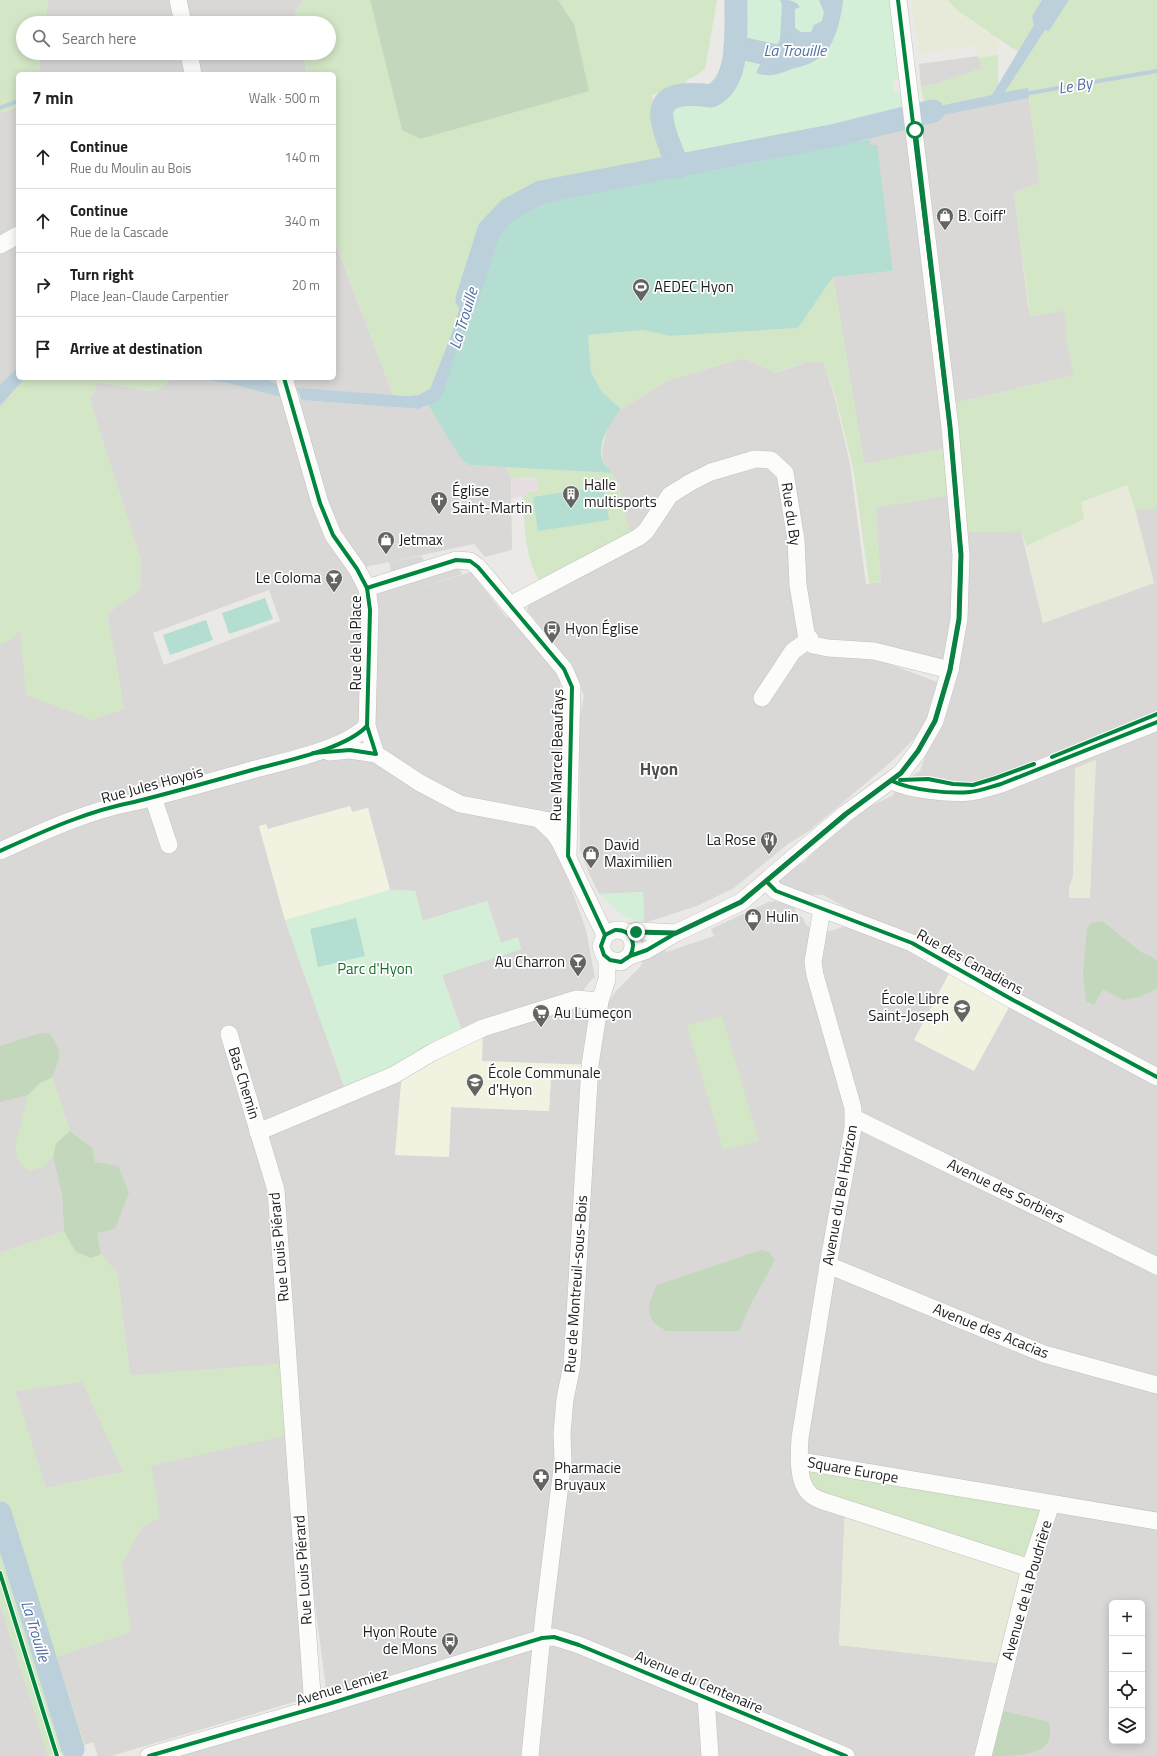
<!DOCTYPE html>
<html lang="en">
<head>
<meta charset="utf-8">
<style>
	:root { --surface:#fff; --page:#f6f6f6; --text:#202124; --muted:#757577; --line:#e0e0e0 }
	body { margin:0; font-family:"Titillium Web",sans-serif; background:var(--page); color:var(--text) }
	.controls { position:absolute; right:12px; bottom:12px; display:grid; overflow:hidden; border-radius:6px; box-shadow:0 2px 10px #0003 }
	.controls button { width:36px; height:36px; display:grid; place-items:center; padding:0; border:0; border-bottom:1px solid var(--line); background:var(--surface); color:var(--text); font:20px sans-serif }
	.stop { position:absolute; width:12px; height:12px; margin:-9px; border:3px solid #0b8043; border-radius:50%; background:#fff }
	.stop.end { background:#0b8043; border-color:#fff; box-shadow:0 1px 4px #0008 }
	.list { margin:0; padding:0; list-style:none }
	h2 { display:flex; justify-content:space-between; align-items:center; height:52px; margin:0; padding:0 16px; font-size:17px }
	h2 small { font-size:13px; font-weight:400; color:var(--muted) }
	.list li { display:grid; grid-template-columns:26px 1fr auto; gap:12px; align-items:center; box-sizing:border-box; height:64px; padding:0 16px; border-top:1px solid var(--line) }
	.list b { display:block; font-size:15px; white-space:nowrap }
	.list p { margin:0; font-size:13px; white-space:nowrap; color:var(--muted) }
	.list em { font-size:13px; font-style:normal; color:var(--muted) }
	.icon { flex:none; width:22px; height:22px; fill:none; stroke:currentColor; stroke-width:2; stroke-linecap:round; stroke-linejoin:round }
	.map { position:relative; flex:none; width:1157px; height:1756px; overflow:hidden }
	.search { position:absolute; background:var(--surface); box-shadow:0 2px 10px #0003; left:16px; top:16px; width:320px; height:44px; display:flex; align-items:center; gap:10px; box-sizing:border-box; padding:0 14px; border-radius:22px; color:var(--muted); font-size:15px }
	.panel { position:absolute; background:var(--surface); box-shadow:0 2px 10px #0003; left:16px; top:72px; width:320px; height:308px; border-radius:6px }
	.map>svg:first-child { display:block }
</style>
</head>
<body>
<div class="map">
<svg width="1157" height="1756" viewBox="0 0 1157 1756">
	<rect width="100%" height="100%" fill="#eae9e5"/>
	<!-- residential -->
	<g fill="#d9d8d6" fill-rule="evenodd">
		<polygon points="48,0 304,0 295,12 297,23 45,23"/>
		<polygon points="41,53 303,53 307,74 39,74"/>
		<polygon points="978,56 983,68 936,84 921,86 919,64"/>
		<polygon points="1029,98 1040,183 1014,192 1028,306 1031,317 1064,310 1067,326 1066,336 1074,375 947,405 952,447 864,464 833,277 893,271 876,145 870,145 870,139 877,129 894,125"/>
		<polygon points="18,107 18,374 0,395 0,113"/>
		<polygon points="334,239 396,403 288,392 226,378 334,378"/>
		<path d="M743,358L777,373L806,362L815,361L824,364L835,398L850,464L866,584L881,582L875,507L957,494L967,532L1021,531L1043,623L1154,583L1135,509H1157V1756H149L328,1704L294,1441L304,1699L111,1756H98L93,1742L85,1745L56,1657L130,1632L122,1563L142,1527L151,1466L46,1488L15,1391L130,1375L117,1273L101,1254L97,1233L95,1162L92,1148L70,1131L52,1077L53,1157L62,1194L64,1231L0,1253V644L10,640L20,630L83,716L90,720L124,709L107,614L140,589L141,560L90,401L98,382L150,391L163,387L172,378H192L227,383L301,400L419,409L428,406L469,465L506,467L511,478L512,550L485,557L474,544L351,570L362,603L386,590L389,598L471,572L506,617L511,618L555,672L560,680L564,760L554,809L550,812V821L555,842L586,930L595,978L592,979L576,999L600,1015L616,991L640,967L647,950L663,942L666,952L763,920L765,926L796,917V912L803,918L806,925L820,934L843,927L902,938L823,895L785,894L767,882L804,862L819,847L867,808L892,796L900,784L920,771L940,714L950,670L868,656L940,683L929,716L917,736L892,761L809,831L788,844L734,888L697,906L644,923L643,892L599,894L588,871L580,849L579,724L584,696L570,663L527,610L529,604L642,545L634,538L627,525L619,484L603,461L602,450L608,425L621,409L667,381ZM269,590L280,621L164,665L153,633ZM367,726L376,754L315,752ZM350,806L352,812L368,808L390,890L415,891L422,921L487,901L501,943L518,938L521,949L442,975L464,1037L482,1061L589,1065L551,1077L549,1111L451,1107L448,1157L401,1082L402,1071L347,1094L285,920L259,826L268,829ZM845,1509L1006,1664L839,1645ZM1112,1603H1142V1741H1112Z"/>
		<polygon points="0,1604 29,1693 48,1756 0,1756"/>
	</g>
	<!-- industrial -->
	<polygon fill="#e7dee2" points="537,477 538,491 528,492 528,495 511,499 511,478"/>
	<!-- education -->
	<g fill="#f1f3e0">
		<polygon points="350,806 352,812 368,808 390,890 285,920 259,826 266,824 268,829"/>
		<polygon points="953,966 1013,1000 974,1071 914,1040"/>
		<polygon points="483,1028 482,1061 590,1065 589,1079 551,1077 549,1111 451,1107 449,1157 395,1155 402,1071"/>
	</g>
	<!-- religious -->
	<g fill="#d8d8d6">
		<polygon points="421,556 427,564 391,571 389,562"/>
		<polygon points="458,565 462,574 388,599 386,590"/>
		<polygon points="1107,755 1124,757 1123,785 1106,784"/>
		<polygon points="1105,794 1124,794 1123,831 1103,829"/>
		<polygon points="775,901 795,907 796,917 765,926 763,920 714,936 711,929 769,902"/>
	</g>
	<!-- farmland -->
	<g fill="#e7ead9">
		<polygon points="911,0 948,0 957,10 997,37 998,55 978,58 976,45 925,53 919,52"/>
		<polygon points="1128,484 1154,583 1043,623 1026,546 1084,519 1080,502"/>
		<polygon points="1096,760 1090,898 1069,898 1069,887 1073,877 1075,768"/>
		<polygon points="845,1509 1030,1568 1006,1664 839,1645"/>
	</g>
	<!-- grass -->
	<g fill="#d3e6c6" fill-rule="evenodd">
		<polygon points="0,0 48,0 45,23 23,23 23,53 41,53 39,74 18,74 18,107 0,113"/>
		<path d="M304,0H370L402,130L574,24L558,0H717L705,69L692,78L688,79L682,86L652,95L657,130L670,162L647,180L568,194L532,206L520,213L509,221L495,236L486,265L479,270L472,267L451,336L430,389C418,397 407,396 393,395L334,238V74H307L303,53H329V23H297L295,12Z"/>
		<polygon points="948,0 1042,0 1032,16 1034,25 1018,52 957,10"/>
		<path d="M1069,0H1157V509H1135L1127,485L1081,502L1084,519L1026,546L1021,531L967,532L956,494L876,507L881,582L869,583L854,473L836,398L824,364C807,358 792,367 777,373L743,358L667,381L621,409L602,392L591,372L588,335L643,330L670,336L798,328L833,277L864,464L952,447L947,405L1074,375L1066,336L1067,326L1064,310L1030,317L1014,192L1040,183L1028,89L1005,92L1046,29L1049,31Z"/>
		<polygon points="998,55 998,85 992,95 925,108 921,86 936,84 982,68 978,58"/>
		<polygon points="25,378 172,378 163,387 150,391 99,382 90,401 141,560 140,589 107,614 124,709 90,720 83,716 26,695 20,631 10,640 0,644 0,406"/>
		<path d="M506,467L612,473C625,493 622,517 634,538L539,580C524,555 525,525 523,496L528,495V492L538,491L537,477L511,478Z"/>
		<polygon points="722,1016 759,1141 723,1150 687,1025"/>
		<path d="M52,1077L70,1131L92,1148L95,1162L118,1166L129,1193L115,1229L97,1233L101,1254L117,1273L130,1375L288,1363L293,1434L151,1466L160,1518L142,1527L122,1563L131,1632L56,1657L85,1745L48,1756L0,1604V1253L64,1231L62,1194L53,1157L43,1167L30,1171L19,1163L15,1146L28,1095L40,1083ZM82,1382L123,1472L46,1488L15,1391Z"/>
		<polygon points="813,1464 1051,1504 1030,1568 823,1501 801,1473"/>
	</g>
	<!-- forest -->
	<g fill="#c2d7bc">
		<polygon points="370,0 558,0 574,24 589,91 420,139 402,130"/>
		<polygon points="1102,921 1141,952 1152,957 1157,961 1157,988 1140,997 1123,1000 1103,989 1094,1005 1086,1001 1083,974 1087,929 1091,923"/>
		<path d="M41,1033H49C63,1053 61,1055 52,1077L40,1083L28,1095L0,1102V1046Z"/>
		<polygon points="70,1131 92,1148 95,1162 118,1166 129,1193 115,1229 97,1233 101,1254 91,1258 76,1252 64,1231 62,1194 53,1157 56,1144"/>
		<path d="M761,1250L769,1252L775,1260L749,1308L739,1331H667C643,1321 647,1305 657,1285Z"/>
		<path d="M1004,1711L1049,1722C1051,1728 1050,1733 1049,1738C1047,1756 1010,1756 991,1756L1001,1713Z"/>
	</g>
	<!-- park -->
	<g fill="#d4efd8">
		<polygon points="741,0 891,0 903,78 893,80 894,93 904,92 903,114 679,157 665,113 669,104 681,98 710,101 736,81"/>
		<polygon points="390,890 415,891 423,921 487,901 501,943 517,937 521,949 442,975 464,1037 347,1095 285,920"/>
		<polygon points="643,892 644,923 623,916 599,894"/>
	</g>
	<!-- pitch -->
	<g fill="#b4ded1">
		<path d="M870,139V145H877L893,271L833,277L798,328L670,336L643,330L588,335L591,372L602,392L621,409C611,421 596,444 603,461C604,465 610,469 612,473L469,465L462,460L426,402L474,274L486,265L495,236L509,221L532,206L555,198L568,194L725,168Z"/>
		<polygon points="604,486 609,520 538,531 533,497"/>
		<polygon points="265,598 273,619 229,634 222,613"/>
		<polygon points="206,620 213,640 170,655 163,635"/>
		<polygon points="356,918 365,956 318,967 310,929"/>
	</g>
	<!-- water -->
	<g fill="#bbd0da">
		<path d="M780,0C790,0 795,0 800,7L795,9V28L801,32H811L814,25L822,21L824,12L819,0H843C842,15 835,45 823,55C814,63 803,66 792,69C778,74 771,78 756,73L759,66L764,61L759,56L765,50L777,47L780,39L782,5Z"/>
		<polygon points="1042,0 1069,0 1049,31 1045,30 1005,92 1028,88 1029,98 914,121 913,111 992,95 1034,25 1032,16"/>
		<polygon points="472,267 479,270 443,395 436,402 419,409 301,400 297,388 406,396 418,395 430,389 451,336"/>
		<polygon points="18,367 18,378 25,378 0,406 0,385"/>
		<polygon points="192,378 264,378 279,386 281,397 227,383"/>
	</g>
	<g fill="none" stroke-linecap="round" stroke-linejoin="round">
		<!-- stream -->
		<g stroke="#bbd0da" stroke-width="4">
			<polyline points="1024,94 1157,71"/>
			<polyline points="0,108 18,101"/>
		</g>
		<!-- river -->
		<g stroke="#bbd0da" stroke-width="23">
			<polyline points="735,47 777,56 793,51"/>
			<path d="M678,167C661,122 641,87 711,96C742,82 735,28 736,0"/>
			<polyline points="467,299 489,230 509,209 541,192 836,135 933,111"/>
			<polyline points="0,1513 73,1749"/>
		</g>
		<defs>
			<g id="minor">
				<polyline points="178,0 183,23"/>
				<polyline points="189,53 193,74"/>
				<polyline points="0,245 18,235"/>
				<polyline points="284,378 320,503 333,535 357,569 367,588 370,610 367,726 376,754 420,783 460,804 550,821 557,820 568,809"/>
				<polyline points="367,588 456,560 470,561 478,567 564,669 572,687 568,856"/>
				<polyline points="510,605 639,537 646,531 670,495 691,482 711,472 735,465 755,459 771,460 785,473 796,540 798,585 806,633 813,645 828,648 874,651 950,670"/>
				<polyline points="762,698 793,651 810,639"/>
				<polyline points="329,752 350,750 376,754"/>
				<path d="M892,781C911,790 949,794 970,792C980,791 990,787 1001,784L1157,722"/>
				<polyline points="153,797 169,845"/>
				<polyline points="539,819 554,833 560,842 605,935"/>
				<path d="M0,851C44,831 87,811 134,802C174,792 213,781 252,770C284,761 344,750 367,726"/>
				<polyline points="767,882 776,891 912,943 1013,1000 1157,1077"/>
				<path d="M822,909L813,962L815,975L853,1108V1128L828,1265L800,1438C799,1454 797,1481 809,1493C812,1497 818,1499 823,1501L1030,1568"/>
				<polyline points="627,933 640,931 676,933"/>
				<path d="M630,956C637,943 631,929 615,930L605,935L601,946L604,955L610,960L621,962L630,956L647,950L676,933L741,902L845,814L901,773L918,751L935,721L950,670L959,619L961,555L950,427L898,0"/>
				<polyline points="229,1034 276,1190 313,1708"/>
				<polyline points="854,1118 1157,1266"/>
				<polyline points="258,1132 394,1075 433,1052 483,1028 576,999 600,1001"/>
				<polyline points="828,1265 1044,1354 1157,1385"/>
				<polyline points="800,1461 1157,1521"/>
				<polyline points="706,1698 710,1756"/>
				<polyline points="149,1756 328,1704 542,1638 554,1637 579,1645 846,1756"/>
				<polyline points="530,1756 544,1615 563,1460 562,1433 565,1399 572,1365 590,1065 600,1001 607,979 607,958"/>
				<polyline points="983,1756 1030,1568 1051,1504"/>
			</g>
		</defs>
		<!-- minor casing -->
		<use href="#minor" stroke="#c1c1bf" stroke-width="18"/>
		<!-- minor -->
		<use href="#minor" stroke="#fcfcfb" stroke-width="17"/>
		<defs>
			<g id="cycleway">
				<polyline points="284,378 320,503 333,535 357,569 367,588 370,610 367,726 376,754 350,750 313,753"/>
				<polyline points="367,588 456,560 470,561 478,567 564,669 572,687 568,856 605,935"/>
				<polyline points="1052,757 1157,714"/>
				<polyline points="900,780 928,779 953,784 973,785 996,778 1034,764"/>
				<path d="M892,781C911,790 949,794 970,792C980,791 990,787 1001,784L1157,722"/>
				<path d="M0,851C44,831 87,811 134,802C174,792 213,781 252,770C284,761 344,750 367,726"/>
				<polyline points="767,882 776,891 912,943 1013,1000 1157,1077"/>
				<path d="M630,956C637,943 631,929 615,930L605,935L601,946L604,955L610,960L621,962L630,956L647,950L676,933L741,902L845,814L901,773L918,751L935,721L950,670L959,619L961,555L950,427L898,0"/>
				<polyline points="0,1573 57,1756"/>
				<polyline points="149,1756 328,1704 542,1638 554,1637 579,1645 846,1756"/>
			</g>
		</defs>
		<!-- cycleway casing -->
		<use href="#cycleway" stroke="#fff" stroke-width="6"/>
		<!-- cycleway -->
		<use href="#cycleway" stroke="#00873e" stroke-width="4"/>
	</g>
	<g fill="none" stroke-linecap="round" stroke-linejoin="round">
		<!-- route -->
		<polyline stroke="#0b8043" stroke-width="5" points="636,932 676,933 741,902 846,814 901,773 918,751 935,721 950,670 959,619 961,555 950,427 915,130"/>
	</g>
	<!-- icons -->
	<defs>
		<symbol id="shop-pin" viewBox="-11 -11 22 30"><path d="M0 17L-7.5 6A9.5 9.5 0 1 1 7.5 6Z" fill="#646462" stroke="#fff"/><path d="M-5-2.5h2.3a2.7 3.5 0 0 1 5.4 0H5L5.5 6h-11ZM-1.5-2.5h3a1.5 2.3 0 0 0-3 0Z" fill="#fff"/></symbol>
		<symbol id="stadium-pin" viewBox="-11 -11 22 30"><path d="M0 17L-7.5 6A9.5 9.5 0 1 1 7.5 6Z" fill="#646462" stroke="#fff"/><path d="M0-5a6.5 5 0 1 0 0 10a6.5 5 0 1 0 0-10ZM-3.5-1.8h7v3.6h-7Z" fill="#fff"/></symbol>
		<symbol id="building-pin" viewBox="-11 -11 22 30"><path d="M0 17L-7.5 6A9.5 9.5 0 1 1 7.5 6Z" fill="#646462" stroke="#fff"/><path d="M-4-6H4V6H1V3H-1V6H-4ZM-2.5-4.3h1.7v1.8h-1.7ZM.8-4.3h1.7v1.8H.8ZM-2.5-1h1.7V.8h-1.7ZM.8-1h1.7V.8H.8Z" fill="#fff"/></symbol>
		<symbol id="church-pin" viewBox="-11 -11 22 30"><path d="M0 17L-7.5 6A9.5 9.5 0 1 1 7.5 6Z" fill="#646462" stroke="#fff"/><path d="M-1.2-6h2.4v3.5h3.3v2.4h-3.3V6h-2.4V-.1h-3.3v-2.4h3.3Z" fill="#fff"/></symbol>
		<symbol id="bar-pin" viewBox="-11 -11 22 30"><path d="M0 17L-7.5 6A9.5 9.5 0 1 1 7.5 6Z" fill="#646462" stroke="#fff"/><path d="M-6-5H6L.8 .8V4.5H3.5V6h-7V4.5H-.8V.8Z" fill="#fff"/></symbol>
		<symbol id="bus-pin" viewBox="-11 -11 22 30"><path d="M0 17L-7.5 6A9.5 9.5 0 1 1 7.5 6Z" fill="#646462" stroke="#fff"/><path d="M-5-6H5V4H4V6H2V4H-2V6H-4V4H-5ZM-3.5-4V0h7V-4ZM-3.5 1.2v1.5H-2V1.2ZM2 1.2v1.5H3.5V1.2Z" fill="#fff"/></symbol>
		<symbol id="restaurant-pin" viewBox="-11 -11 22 30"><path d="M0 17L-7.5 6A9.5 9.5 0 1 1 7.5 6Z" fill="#646462" stroke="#fff"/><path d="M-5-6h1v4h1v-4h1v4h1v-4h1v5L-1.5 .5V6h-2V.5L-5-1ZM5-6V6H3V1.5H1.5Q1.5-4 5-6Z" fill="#fff"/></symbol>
		<symbol id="school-pin" viewBox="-11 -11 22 30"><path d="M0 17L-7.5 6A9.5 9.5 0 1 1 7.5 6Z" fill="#646462" stroke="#fff"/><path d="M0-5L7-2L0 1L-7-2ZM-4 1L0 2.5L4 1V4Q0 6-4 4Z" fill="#fff"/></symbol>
		<symbol id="supermarket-pin" viewBox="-11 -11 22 30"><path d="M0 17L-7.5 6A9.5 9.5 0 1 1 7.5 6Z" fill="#646462" stroke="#fff"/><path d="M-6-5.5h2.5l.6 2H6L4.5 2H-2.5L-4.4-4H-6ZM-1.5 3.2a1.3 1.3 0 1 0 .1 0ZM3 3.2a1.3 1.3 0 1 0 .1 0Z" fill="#fff"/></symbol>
		<symbol id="pharmacy-pin" viewBox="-11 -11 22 30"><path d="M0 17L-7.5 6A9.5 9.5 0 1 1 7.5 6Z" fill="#646462" stroke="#fff"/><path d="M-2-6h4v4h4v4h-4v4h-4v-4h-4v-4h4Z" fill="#fff"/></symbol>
	</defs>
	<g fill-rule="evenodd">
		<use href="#shop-pin" x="935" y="206" width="20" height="27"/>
		<use href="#stadium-pin" x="631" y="277" width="20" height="27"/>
		<use href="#building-pin" x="561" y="484" width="20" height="27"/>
		<use href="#church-pin" x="429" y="490" width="20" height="27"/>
		<use href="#shop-pin" x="376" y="530" width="20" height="27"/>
		<use href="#bar-pin" x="324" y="568" width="20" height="27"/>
		<use href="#bus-pin" x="542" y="619" width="20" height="27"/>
		<use href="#restaurant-pin" x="759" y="830" width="20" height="27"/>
		<use href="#shop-pin" x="581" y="844" width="20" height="27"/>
		<use href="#shop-pin" x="743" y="907" width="20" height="27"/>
		<use href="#bar-pin" x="568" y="952" width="20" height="27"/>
		<use href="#school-pin" x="952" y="998" width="20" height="27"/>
		<use href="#supermarket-pin" x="531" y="1003" width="20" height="27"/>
		<use href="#school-pin" x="465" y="1072" width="20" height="27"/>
		<use href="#pharmacy-pin" x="531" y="1467" width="20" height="27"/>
		<use href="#bus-pin" x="440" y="1631" width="20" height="27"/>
	</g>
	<g text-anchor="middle" stroke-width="3.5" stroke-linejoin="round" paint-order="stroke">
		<!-- poi labels -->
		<g font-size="15" fill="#1c1c1c" stroke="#fff" text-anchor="start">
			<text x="958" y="221">B. Coiff'</text>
			<text x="654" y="292">AEDEC Hyon</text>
			<text x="584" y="490">Halle<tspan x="584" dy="17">multisports</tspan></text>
			<text x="452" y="496">Église<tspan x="452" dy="17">Saint-Martin</tspan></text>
			<text x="399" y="545">Jetmax</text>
			<text x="321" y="583" text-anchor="end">Le Coloma</text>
			<text x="565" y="634">Hyon Église</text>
			<text x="756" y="845" text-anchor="end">La Rose</text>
			<text x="604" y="850">David<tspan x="604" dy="17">Maximilien</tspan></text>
			<text x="766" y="922">Hulin</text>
			<text x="565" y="967" text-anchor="end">Au Charron</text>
			<text x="949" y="1004" text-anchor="end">École Libre<tspan x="949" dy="17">Saint-Joseph</tspan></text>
			<text x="554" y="1018">Au Lumeçon</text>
			<text x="488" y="1078">École Communale<tspan x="488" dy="17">d'Hyon</tspan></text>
			<text x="554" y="1473">Pharmacie<tspan x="554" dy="17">Bruyaux</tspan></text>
			<text x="437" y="1637" text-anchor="end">Hyon Route<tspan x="437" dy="17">de Mons</tspan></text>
		</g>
		<!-- street labels -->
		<g font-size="15" fill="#1c1c1c" stroke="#fff">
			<text transform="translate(791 514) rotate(82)" y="5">Rue du By</text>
			<text transform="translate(356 643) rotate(-90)" y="5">Rue de la Place</text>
			<text transform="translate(557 755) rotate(-89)" y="5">Rue Marcel Beaufays</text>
			<text transform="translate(152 785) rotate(-15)" y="5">Rue Jules Hoyois</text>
			<text transform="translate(970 962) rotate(29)" y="5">Rue des Canadiens</text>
			<text transform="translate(244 1083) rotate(73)" y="5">Bas Chemin</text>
			<text transform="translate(1006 1191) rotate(26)" y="5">Avenue des Sorbiers</text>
			<text transform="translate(840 1195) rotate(-80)" y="5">Avenue du Bel Horizon</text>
			<text transform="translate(279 1247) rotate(-95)" y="5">Rue Louis Piérard</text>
			<text transform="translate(576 1284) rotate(-86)" y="5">Rue de Montreuil-sous-Bois</text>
			<text transform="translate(991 1331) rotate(22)" y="5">Avenue des Acacias</text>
			<text transform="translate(853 1470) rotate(10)" y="5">Square Europe</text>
			<text transform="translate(303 1570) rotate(-94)" y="5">Rue Louis Piérard</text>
			<text transform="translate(1027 1590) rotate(-74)" y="5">Avenue de la Poudrière</text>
			<text transform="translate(699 1682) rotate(23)" y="5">Avenue du Centenaire</text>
			<text transform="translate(342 1687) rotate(-17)" y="5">Avenue Lemiez</text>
		</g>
		<!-- park labels -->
		<g font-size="15" fill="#156f28" stroke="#fff">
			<text x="375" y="974">Parc d'Hyon</text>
		</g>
		<!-- water labels -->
		<g font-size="16" font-style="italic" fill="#526fa2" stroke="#fff">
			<text x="795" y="56">La Trouille</text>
			<text transform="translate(1075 85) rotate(-10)" y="6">Le By</text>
			<text transform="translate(463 318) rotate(-73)" y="6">La Trouille</text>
			<text transform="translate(36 1631) rotate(73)" y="6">La Trouille</text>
		</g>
		<!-- quarter labels -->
		<g font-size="17" font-weight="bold" fill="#4f4f4f" stroke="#fff">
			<text x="659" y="775">Hyon</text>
		</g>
	</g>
</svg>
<div class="controls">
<button>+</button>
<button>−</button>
<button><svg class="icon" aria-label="locate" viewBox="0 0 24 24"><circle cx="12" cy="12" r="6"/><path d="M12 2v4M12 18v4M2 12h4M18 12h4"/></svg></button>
<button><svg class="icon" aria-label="layers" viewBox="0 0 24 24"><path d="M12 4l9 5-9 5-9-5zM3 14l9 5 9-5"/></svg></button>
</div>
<div class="stop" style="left:915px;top:130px"></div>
<div class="stop end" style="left:636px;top:932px"></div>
<div class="search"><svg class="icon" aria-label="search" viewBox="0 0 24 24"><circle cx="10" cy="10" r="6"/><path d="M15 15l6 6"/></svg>Search here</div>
<section class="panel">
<h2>7 min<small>Walk · 500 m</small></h2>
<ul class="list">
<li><svg class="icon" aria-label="ahead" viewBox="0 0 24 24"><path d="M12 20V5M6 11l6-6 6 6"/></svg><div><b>Continue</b><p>Rue du Moulin au Bois</p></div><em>140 m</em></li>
<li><svg class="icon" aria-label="ahead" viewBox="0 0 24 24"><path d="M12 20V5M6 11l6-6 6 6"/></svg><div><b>Continue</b><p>Rue de la Cascade</p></div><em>340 m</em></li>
<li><svg class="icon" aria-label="right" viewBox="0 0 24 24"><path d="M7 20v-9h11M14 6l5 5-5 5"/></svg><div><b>Turn right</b><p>Place Jean-Claude Carpentier</p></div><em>20 m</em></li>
<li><svg class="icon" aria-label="arrive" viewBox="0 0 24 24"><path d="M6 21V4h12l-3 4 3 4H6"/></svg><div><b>Arrive at destination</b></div></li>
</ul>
</section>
</div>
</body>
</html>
